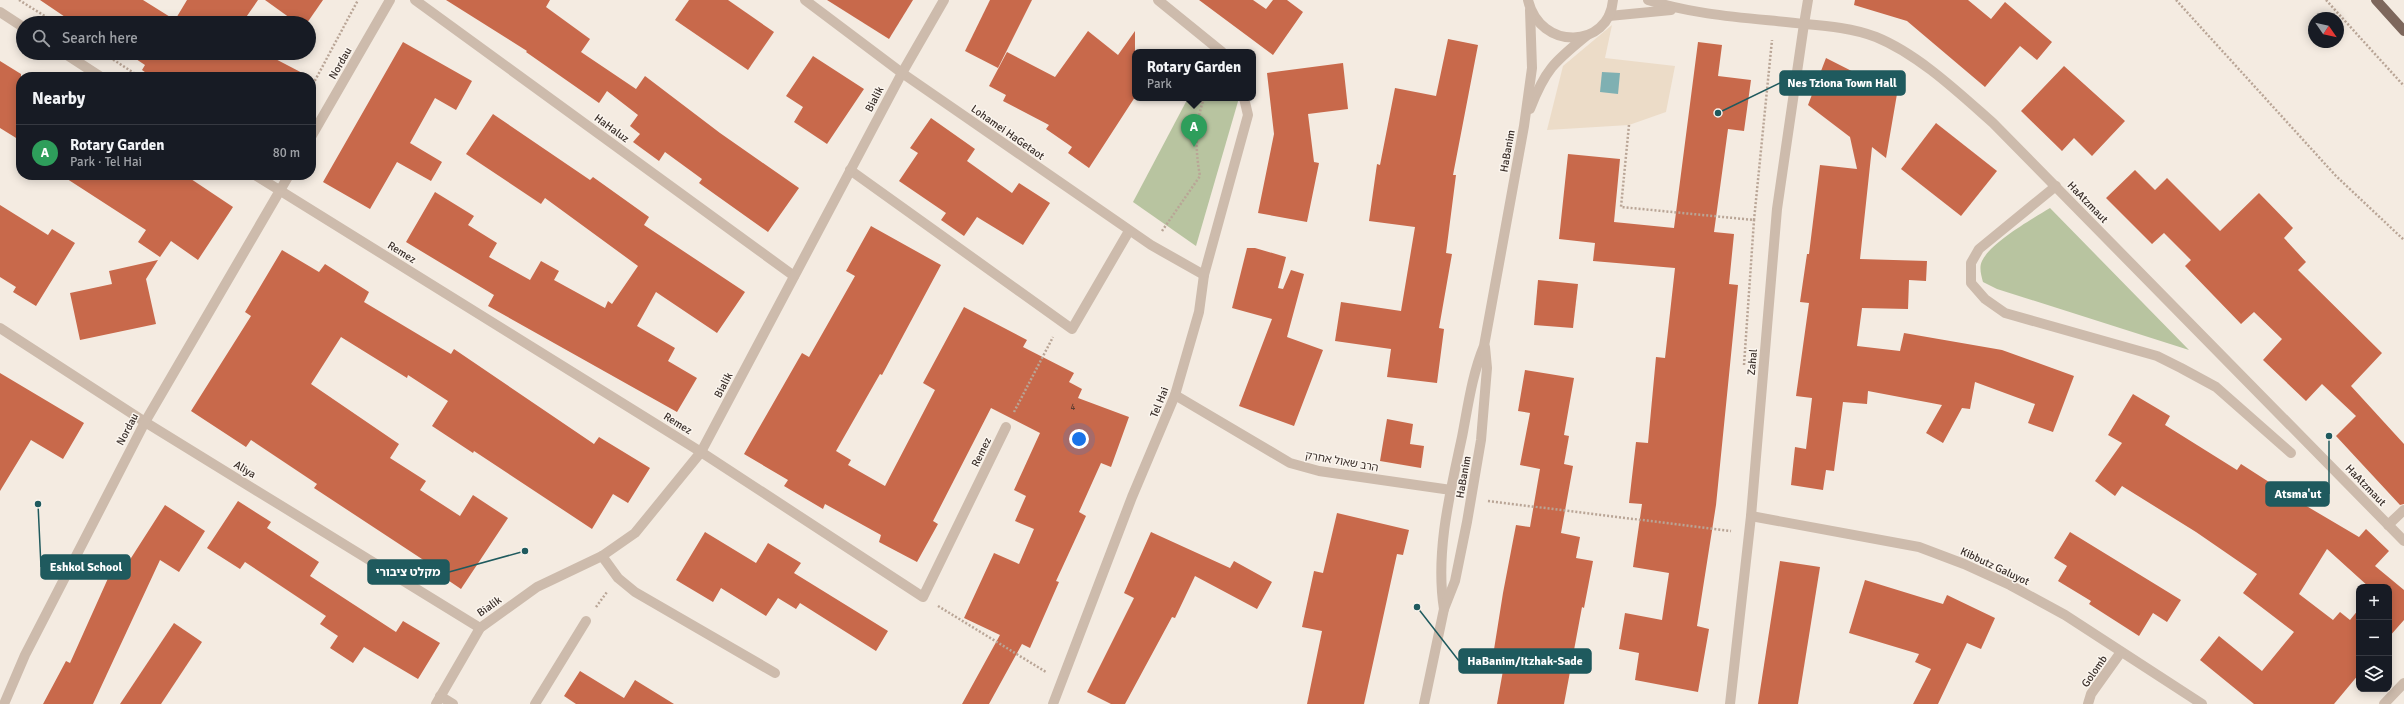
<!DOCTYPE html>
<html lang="en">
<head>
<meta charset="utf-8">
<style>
	:root { --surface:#171b24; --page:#20242c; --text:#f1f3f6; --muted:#9ea1a6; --line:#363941; --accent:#7c3aed }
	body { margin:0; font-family:Signika,"Noto Sans Hebrew",sans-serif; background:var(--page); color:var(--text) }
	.controls { position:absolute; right:12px; bottom:12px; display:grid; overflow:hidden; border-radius:8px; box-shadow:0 2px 10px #0003 }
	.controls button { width:36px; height:36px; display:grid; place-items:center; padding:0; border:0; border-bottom:1px solid var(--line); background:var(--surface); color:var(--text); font:20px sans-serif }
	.compass { position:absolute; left:2308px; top:12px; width:36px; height:36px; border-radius:50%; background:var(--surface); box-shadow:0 2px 10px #0003; rotate:124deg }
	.you { position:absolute; left:1079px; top:439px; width:14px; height:14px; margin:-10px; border:3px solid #fff; border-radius:50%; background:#1a73e8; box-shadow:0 0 0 6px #1a73e833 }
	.badge { display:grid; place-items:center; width:26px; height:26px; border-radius:50%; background:var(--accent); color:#fff; font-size:13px; font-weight:700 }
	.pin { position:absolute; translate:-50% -33px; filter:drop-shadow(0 1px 2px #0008) }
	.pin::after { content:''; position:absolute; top:21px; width:14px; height:12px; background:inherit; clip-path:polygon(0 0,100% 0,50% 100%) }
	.popup { position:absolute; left:1132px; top:49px; width:124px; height:52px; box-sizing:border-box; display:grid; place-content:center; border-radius:8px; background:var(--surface); filter:drop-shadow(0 1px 3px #0005); font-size:13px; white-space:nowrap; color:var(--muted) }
	.popup b { font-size:15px; color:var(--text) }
	.popup::after { content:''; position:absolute; left:50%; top:100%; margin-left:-8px; border:8px solid transparent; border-top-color:var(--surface) }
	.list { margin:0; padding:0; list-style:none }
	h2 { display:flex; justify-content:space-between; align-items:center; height:52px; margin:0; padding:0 16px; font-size:17px }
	h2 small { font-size:13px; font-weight:400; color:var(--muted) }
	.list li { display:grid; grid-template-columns:26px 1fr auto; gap:12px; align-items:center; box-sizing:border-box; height:56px; padding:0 16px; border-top:1px solid var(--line) }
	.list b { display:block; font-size:15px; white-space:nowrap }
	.list p { margin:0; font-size:13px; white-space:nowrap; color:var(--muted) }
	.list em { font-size:13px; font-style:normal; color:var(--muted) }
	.icon { flex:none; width:22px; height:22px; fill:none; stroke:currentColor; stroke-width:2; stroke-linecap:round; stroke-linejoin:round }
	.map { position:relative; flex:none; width:2404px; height:704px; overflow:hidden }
	.search { position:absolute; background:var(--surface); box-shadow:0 2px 10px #0003; left:16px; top:16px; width:300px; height:44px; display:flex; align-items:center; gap:10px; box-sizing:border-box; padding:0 14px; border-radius:22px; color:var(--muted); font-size:15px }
	.panel { position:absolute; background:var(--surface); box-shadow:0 2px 10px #0003; left:16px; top:72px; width:300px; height:108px; border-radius:16px }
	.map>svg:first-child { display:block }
</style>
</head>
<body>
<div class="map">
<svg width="2404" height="704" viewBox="0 0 2404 704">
	<rect width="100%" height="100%" fill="#f4ebe1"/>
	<!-- green -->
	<g fill="#b8c4a0">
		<polygon points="1188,98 1239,98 1196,246 1133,202"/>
		<path d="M2050,208L2189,350L1997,289L1983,282C1981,275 1979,267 1982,261C1991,242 2032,219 2050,208Z"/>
	</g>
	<!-- plaza -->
	<polygon fill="#ecdcc8" points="1612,25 1605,58 1675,66 1666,112 1629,125 1547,130 1563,66"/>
	<!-- water -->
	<polygon fill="#7fb0b2" points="1602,72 1620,73 1618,94 1600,92"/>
	<!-- building -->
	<g fill="#c8694b">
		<polygon points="40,0 143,0 175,20 187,0 258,0 242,23 74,23"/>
		<polygon points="265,0 323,0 307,23 297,23"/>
		<polygon points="446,0 550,0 546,7 590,39 581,52 636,89 645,76 720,133 799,188 768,232 699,183 702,179 665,152 659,161 633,142 640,134 630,126 638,115 607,91 599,103 526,52 527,51"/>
		<polygon points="689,0 728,0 774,32 748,70 675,20"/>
		<polygon points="827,0 913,0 889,39"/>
		<polygon points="990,0 1032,0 998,68 965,51"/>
		<polygon points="1199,0 1253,0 1266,9 1273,0 1287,0 1303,12 1273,55"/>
		<polygon points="1855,0 1968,0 1991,19 2005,2 2052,42 2037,60 2020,46 1985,87 1907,21 1854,5"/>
		<polygon points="1088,31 1118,55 1135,31 1135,97 1089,168 1068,153 1072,147 1046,129 1049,125 1003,101 1006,95 989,86 1007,52 1055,77"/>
		<polygon points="1448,39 1478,45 1453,175 1456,175 1446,253 1452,254 1439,328 1444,329 1437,383 1387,377 1391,349 1335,341 1341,302 1401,311 1415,227 1369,221 1377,164 1380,165 1395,88 1436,96"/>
		<polygon points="403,42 472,81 456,110 435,98 410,143 442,162 431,181 397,162 370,209 323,182"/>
		<polygon points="1698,42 1722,45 1718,76 1751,80 1744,131 1728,129 1714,232 1734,234 1729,284 1738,285 1716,505 1697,626 1709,629 1698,692 1635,680 1639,653 1619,649 1625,613 1662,620 1669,573 1633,567 1642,504 1629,503 1636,442 1648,443 1656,357 1665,358 1675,268 1593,261 1595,243 1559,239 1568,154 1620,159 1614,222 1674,228"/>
		<polygon points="127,53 264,53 310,77 152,77 142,70 145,65"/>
		<polygon points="813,56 864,89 827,144 794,122 803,107 786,96"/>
		<polygon points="1826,58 1897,94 1886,158 1872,147 1860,259 1927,261 1926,281 1909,280 1908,309 1862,308 1857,346 1900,351 1904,333 2002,350 2074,376 2053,432 2028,423 2035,404 1975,382 1970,409 1962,408 1943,443 1926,433 1942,405 1868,391 1867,404 1843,402 1834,471 1826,470 1823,490 1791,485 1795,447 1806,449 1812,398 1796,396 1809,303 1800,302 1807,254 1809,254 1820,165 1857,169 1850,137 1808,105"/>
		<polygon points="0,61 21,74 21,141 0,128"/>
		<polygon points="1343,63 1348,109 1308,114 1314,162 1319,163 1307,222 1258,213 1274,134 1267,73"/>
		<polygon points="2064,66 2125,121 2092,156 2074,138 2062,151 2021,111"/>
		<polygon points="493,114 590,180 593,177 649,217 644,225 745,292 717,333 656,292 637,326 675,348 668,361 697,378 677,412 488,306 494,295 406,242 435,192 474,216 468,225 497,243 489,257 530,280 541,261 559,271 554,280 605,308 608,301 612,304 638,266 545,198 541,204 466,154"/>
		<polygon points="931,118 975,149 967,161 1012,193 1019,183 1050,203 1023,245 977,217 964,236 941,220 946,213 899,181 918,153 910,148"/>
		<polygon points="1936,123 1997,171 1961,216 1901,169"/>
		<polygon points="2135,170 2155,190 2167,178 2220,231 2259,193 2293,228 2284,238 2306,262 2298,270 2382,353 2351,386 2404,444 2404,504 2400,505 2336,436 2356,416 2322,384 2306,401 2263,360 2282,339 2254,312 2241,324 2185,266 2191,260 2164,233 2152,244 2106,198"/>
		<polygon points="61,175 185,175 233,207 198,260 171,241 160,257 138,242 146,230"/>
		<polygon points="0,205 48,235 52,229 75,243 36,306 13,292 16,287 0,277"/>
		<polygon points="871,226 941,265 882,375 880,374 836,451 851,460 848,465 885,486 935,390 923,383 964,307 1027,340 1023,347 1074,373 1069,382 1082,389 1078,398 1129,417 1111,467 1101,463 1079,512 1086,516 1056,581 1059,582 1030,648 1022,644 989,704 962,704 1000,635 964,618 994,553 1019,564 1034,529 1015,521 1026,496 1014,490 1040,433 991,408 933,521 938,524 917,562 879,542 881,535 825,504 823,509 784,486 788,480 744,454 802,353 809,357 855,276 846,271"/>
		<polygon points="1247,248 1255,248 1286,257 1278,288 1283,289 1291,270 1304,274 1287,337 1323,350 1294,426 1239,406 1272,319 1232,308"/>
		<polygon points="282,250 319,272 325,264 369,292 364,302 451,354 454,349 594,444 599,437 650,468 628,503 613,494 592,529 474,451 473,453 432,426 448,401 408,375 407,378 341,337 311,384 399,444 390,458 426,481 420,490 460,516 473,495 508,518 461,589 427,566 428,563 314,488 317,484 251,440 246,447 191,411 251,316 245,312"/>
		<polygon points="158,260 146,279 156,324 80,340 70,293 112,284 109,271"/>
		<polygon points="1538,280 1578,284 1573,328 1534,325"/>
		<polygon points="1525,370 1574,378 1564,435 1569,436 1564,464 1573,466 1561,533 1580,537 1576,558 1593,561 1584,608 1582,607 1564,704 1497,704 1504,665 1492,662 1503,593 1516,525 1530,527 1540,469 1520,465 1530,413 1518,411"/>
		<polygon points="0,373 84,423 63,459 31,440 0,491"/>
		<polygon points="2133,394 2170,416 2165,425 2237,470 2241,464 2303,504 2359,537 2366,529 2389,551 2375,566 2404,590 2404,620 2389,637 2389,587 2369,587 2327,549 2299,594 2333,620 2340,612 2350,620 2359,609 2359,674 2334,704 2254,704 2200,660 2219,636 2262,671 2294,632 2243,593 2257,574 2196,532 2122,486 2115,496 2095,481 2122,443 2108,435"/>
		<polygon points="1387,419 1413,424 1410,444 1424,446 1421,468 1380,461"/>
		<polygon points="238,501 271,522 267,528 319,562 310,576 396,632 403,621 440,643 418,679 364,647 353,663 330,648 338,636 320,624 326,616 245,562 240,569 207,548"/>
		<polygon points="165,505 205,531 179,572 160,560 93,704 43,704 66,661 70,663 114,565 124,569"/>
		<polygon points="1337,513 1409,530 1403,555 1397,554 1364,704 1307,704 1322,631 1302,627 1314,571 1323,573"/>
		<polygon points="705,532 756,563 768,543 801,563 794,573 888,631 876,651 800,603 796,609 778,598 766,616 721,588 713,602 676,580"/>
		<polygon points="1151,532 1230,568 1234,561 1272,582 1257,609 1195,576 1175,618 1172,617 1125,704 1111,704 1087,692 1134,598 1124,593"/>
		<polygon points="2070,532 2181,600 2167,622 2153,613 2139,636 2089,604 2091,601 2058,581 2067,566 2054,558"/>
		<polygon points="1780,561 1820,567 1798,704 1758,704"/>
		<polygon points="1865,580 1943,604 1947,595 1995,618 1981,649 1967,643 1938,704 1913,704 1931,669 1915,662 1919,654 1849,633"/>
		<polygon points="174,623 202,642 161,704 120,704"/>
		<polygon points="580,671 624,698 635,680 674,704 576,704 564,696"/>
	</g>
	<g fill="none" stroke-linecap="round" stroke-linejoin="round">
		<!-- path -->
		<g stroke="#b9a596" stroke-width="2.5" stroke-dasharray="2 2" stroke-linecap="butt">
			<polyline points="19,0 56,23"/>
			<polyline points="2176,0 2336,176 2404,240"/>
			<polyline points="2326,0 2404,86"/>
			<polyline points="103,53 140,77"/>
			<polyline points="311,88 358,0"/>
			<polyline points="1629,125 1621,207 1754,220 1772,40"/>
			<path d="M1162,231L1200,176C1195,149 1195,124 1204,98"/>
			<polyline points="1744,365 1754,220"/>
			<polyline points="1014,412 1053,337"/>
			<polyline points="1488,501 1731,531"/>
			<polyline points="938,606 1046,672"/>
			<polyline points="596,607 607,592"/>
		</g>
		<!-- service -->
		<g stroke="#cdbbac" stroke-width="10">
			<polyline points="1804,24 1808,0"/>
			<polyline points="850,170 1072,329 1129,231"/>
			<polyline points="2056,186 1979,249 1971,263 1971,283 1985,299 2005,313 2157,356 2181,368 2216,387 2291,453"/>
			<polyline points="2388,525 2404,510"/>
			<polyline points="602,556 618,578 635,592 775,673"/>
			<polyline points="440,696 453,704"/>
			<polyline points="535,704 586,621"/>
		</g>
		<!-- minor -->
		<g stroke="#cdbbac" stroke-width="10">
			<polyline points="415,0 794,276"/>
			<polyline points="805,0 902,73 1151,245 1204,275"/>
			<polyline points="1158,0 1222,52"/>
			<path d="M1648,0C1698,16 1752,18 1804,24C1828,26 1853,28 1876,37C1918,54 1959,93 1993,123L2404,541"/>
			<polyline points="0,12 23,27"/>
			<polyline points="1609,16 1671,10"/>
			<polyline points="64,53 101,77"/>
			<polyline points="255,175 701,452 923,597 1006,427"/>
			<polyline points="0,328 145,422 480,628"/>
			<polyline points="1175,395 1290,463 1319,471 1451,490"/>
			<polyline points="1751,516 1919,547 1964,564 2010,585 2065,615 2202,704"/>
			<polyline points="436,704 480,628 537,587 602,556 635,533 701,452 902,73 944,0"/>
			<polyline points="1053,704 1132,497 1175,395 1199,312 1204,275 1248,115 1244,98"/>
			<polyline points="1730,704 1751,516 1777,209 1804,24"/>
			<polyline points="2088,704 2091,694 2121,652"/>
			<polyline points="2384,704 2404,683"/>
		</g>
		<!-- tertiary -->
		<g stroke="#cdbbac" stroke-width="10">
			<path d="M1528,0C1540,51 1609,49 1613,0"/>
			<path d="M1530,109C1545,70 1554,62 1586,36"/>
			<polyline points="311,137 390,0"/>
			<path d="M1444,609C1435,553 1450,493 1462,437C1468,406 1472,375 1484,346L1524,126L1532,68L1530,10"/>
			<polyline points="4,704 25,655 145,422 289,175"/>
			<polyline points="1424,704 1444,609 1455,581 1467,522 1481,440 1487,368 1485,347"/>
		</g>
		<!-- primary -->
		<polyline stroke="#7d675c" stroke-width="10" points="2376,0 2404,31"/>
	</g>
	<g text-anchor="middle" stroke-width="3" stroke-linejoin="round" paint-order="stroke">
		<!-- number labels -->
		<g font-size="9" fill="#5e3e33">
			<text x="1073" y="410">4</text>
		</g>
		<!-- street labels -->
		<g font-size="11" fill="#3b302b" stroke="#fbf5ee">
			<text transform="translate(340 63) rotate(-60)" y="4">Nordau</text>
			<text transform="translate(874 99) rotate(-62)" y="4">Bialik</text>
			<text transform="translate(612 128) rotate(36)" y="4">HaHaluz</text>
			<text transform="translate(1008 132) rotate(35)" y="4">Lohamei HaGetaot</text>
			<text transform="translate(1507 151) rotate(-80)" y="4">HaBanim</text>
			<text transform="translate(2088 202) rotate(46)" y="4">HaAtzmaut</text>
			<text transform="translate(402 252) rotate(32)" y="4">Remez</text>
			<text transform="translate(1752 362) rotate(-85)" y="4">Zahal</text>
			<text transform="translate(723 385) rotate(-62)" y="4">Bialik</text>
			<text transform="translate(1159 402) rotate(-68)" y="4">Tel Hai</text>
			<text transform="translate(678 423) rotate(32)" y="4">Remez</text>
			<text transform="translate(127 429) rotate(-62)" y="4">Nordau</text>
			<text transform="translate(981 452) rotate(-64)" y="4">Remez</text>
			<text transform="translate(1342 461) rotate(10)" y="4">הרב שאול אחרק</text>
			<text transform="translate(245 469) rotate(31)" y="4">Aliya</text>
			<text transform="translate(1463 477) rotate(-80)" y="4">HaBanim</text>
			<text transform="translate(2366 485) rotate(46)" y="4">HaAtzmaut</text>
			<text transform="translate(1995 566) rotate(25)" y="4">Kibbutz Galuyot</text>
			<text transform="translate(489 606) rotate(-35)" y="4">Bialik</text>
			<text transform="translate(2094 671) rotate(-55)" y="4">Golomb</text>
		</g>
	</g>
	<!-- callouts -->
	<path fill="none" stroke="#1f5a5e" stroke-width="1.5" d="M1718 113L1780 83M2329 436L2329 494M38 504L41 567M525 551L449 572M1417 607L1459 661"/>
	<g fill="#1f5a5e" stroke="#fbf5ee" stroke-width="1.5">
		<circle cx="1718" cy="113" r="4"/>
		<circle cx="2329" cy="436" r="4"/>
		<circle cx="38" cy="504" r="4"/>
		<circle cx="525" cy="551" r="4"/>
		<circle cx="1417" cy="607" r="4"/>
	</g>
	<g fill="#1f5a5e" stroke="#1f5a5e" stroke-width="1.5">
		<rect x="1780" y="71" width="125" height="24" rx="4"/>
		<rect x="2266" y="482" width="63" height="24" rx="4"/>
		<rect x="41" y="555" width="89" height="24" rx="4"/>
		<rect x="368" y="560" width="81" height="24" rx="4"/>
		<rect x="1459" y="649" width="132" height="24" rx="4"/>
	</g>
	<g font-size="12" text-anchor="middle" font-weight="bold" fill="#fff">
		<text x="1842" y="87">Nes Tziona Town Hall</text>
		<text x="2298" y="498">Atsma'ut</text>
		<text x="86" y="571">Eshkol School</text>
		<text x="408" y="576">מקלט ציבורי</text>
		<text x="1525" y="665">HaBanim/Itzhak-Sade</text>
	</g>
</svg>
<div class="controls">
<button>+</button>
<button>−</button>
<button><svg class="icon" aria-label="layers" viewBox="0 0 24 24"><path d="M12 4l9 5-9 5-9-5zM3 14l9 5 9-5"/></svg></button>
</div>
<svg class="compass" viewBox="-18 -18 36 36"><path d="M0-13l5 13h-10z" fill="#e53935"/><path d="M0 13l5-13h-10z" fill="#9ea1a6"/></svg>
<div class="you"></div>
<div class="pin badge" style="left:1194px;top:147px;background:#2e9e5b">A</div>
<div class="popup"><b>Rotary Garden</b>Park</div>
<div class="search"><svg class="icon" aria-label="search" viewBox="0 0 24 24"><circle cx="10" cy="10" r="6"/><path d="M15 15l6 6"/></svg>Search here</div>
<section class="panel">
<h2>Nearby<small></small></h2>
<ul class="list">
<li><span class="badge" style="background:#2e9e5b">A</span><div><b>Rotary Garden</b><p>Park · Tel Hai</p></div><em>80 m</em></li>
</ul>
</section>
</div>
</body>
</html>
